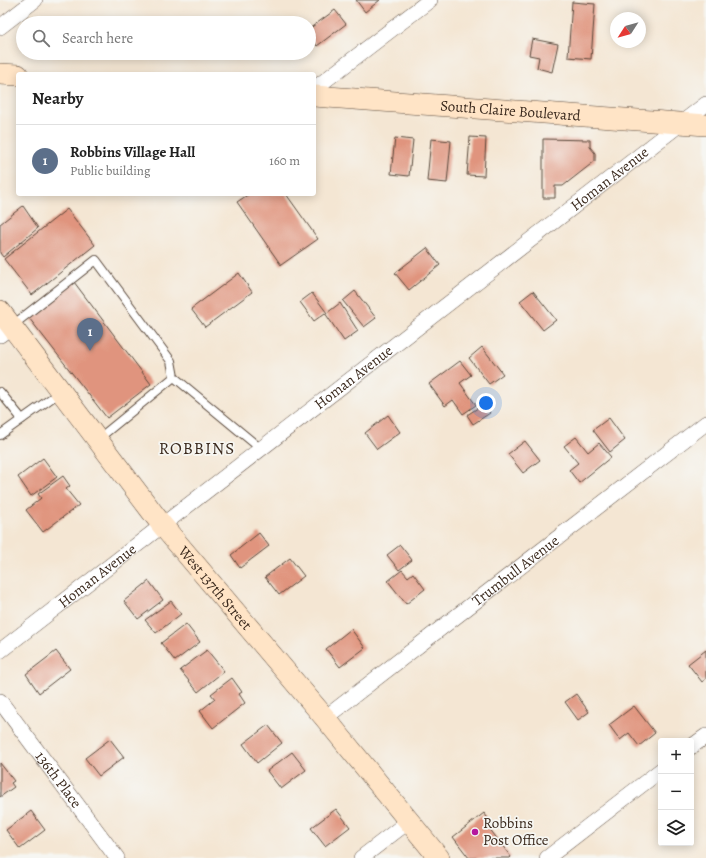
<!DOCTYPE html>
<html lang="en">
<head>
<meta charset="utf-8">
<style>
	:root { --surface:#fff; --page:#f2f2f2; --text:#222; --muted:#767676; --line:#e0e0e0; --accent:#b5179e }
	body { margin:0; font-family:Alegreya,serif; background:var(--page); color:var(--text) }
	.controls { position:absolute; right:12px; bottom:12px; display:grid; overflow:hidden; border-radius:4px; box-shadow:0 2px 10px #0003 }
	.controls button { width:36px; height:36px; display:grid; place-items:center; padding:0; border:0; border-bottom:1px solid var(--line); background:var(--surface); color:var(--text); font:20px sans-serif }
	.compass { position:absolute; left:610px; top:12px; width:36px; height:36px; border-radius:50%; background:var(--surface); box-shadow:0 2px 10px #0003; rotate:234deg }
	.you { position:absolute; left:486px; top:403px; width:14px; height:14px; margin:-10px; border:3px solid #fff; border-radius:50%; background:#1a73e8; box-shadow:0 0 0 6px #1a73e833 }
	.badge { display:grid; place-items:center; width:26px; height:26px; border-radius:50%; background:var(--accent); color:#fff; font-size:13px; font-weight:700 }
	.pin { position:absolute; translate:-50% -33px; filter:drop-shadow(0 1px 2px #0008) }
	.pin::after { content:''; position:absolute; top:21px; width:14px; height:12px; background:inherit; clip-path:polygon(0 0,100% 0,50% 100%) }
	.list { margin:0; padding:0; list-style:none }
	h2 { display:flex; justify-content:space-between; align-items:center; height:52px; margin:0; padding:0 16px; font-size:17px }
	h2 small { font-size:13px; font-weight:400; color:var(--muted) }
	.list li { display:grid; grid-template-columns:26px 1fr auto; gap:12px; align-items:center; box-sizing:border-box; height:72px; padding:0 16px; border-top:1px solid var(--line) }
	.list b { display:block; font-size:15px; white-space:nowrap }
	.list p { margin:0; font-size:13px; white-space:nowrap; color:var(--muted) }
	.list em { font-size:13px; font-style:normal; color:var(--muted) }
	.icon { flex:none; width:22px; height:22px; fill:none; stroke:currentColor; stroke-width:2; stroke-linecap:round; stroke-linejoin:round }
	.map { position:relative; flex:none; width:706px; height:858px; overflow:hidden }
	.search { position:absolute; background:var(--surface); box-shadow:0 2px 10px #0003; left:16px; top:16px; width:300px; height:44px; display:flex; align-items:center; gap:10px; box-sizing:border-box; padding:0 14px; border-radius:22px; color:var(--muted); font-size:15px }
	.panel { position:absolute; background:var(--surface); box-shadow:0 2px 10px #0003; left:16px; top:72px; width:300px; height:124px; border-radius:4px }
	.map>svg:first-child { display:block }
</style>
</head>
<body>
<div class="map">
<svg width="706" height="858" viewBox="0 0 706 858">
	<rect width="100%" height="100%" fill="#f6f6f2"/>
	<filter id="ink" filterUnits="userSpaceOnUse"><feTurbulence type="fractalNoise" baseFrequency=".025" numOctaves="2"/><feDisplacementMap in="SourceGraphic" scale="8" xChannelSelector="R" yChannelSelector="G"/><feConvolveMatrix kernelMatrix="1 2 1 2 8 2 1 2 1" color-interpolation-filters="sRGB"/></filter>
	<filter id="wash" filterUnits="userSpaceOnUse"><feTurbulence type="fractalNoise" baseFrequency=".012" numOctaves="4" result="noise"/><feDisplacementMap in="SourceGraphic" scale="16" xChannelSelector="R" yChannelSelector="G"/><feGaussianBlur stdDeviation="0.9" result="paint"/><feColorMatrix in="noise" values="0 0 0 0 0 0 0 0 0 0 0 0 0 0 0 0 0 1.4 0 .05"/><feComposite in="paint" operator="in"/></filter>
	<g filter="url(#wash)">
		<rect width="100%" height="100%" fill="#f4e6d3"/>
		<g id="blocks">
			<!-- building -->
			<g fill="#e0947e">
				<polygon points="356,0 380,0 365,12"/>
				<polygon points="572,2 595,4 591,59 568,57"/>
				<polygon points="335,10 346,24 317,46 309,36 309,29"/>
				<polygon points="532,39 558,44 552,72 537,68 539,57 529,55"/>
				<polygon points="470,137 486,138 484,176 467,175"/>
				<polygon points="395,138 413,140 409,176 391,174"/>
				<polygon points="431,139 451,141 447,183 427,181"/>
				<polygon points="543,139 590,140 590,147 595,153 595,161 563,186 555,186 555,198 543,198"/>
				<polygon points="249,194 286,194 318,239 281,265 237,202"/>
				<polygon points="23,206 38,228 3,257 0,253 0,224"/>
				<polygon points="67,209 95,245 32,295 4,259"/>
				<polygon points="427,248 440,265 409,290 395,273"/>
				<polygon points="239,273 252,292 205,327 191,309"/>
				<polygon points="74,282 151,384 107,418 29,318"/>
				<polygon points="355,291 376,318 364,327 343,301"/>
				<polygon points="533,291 556,320 543,330 520,301"/>
				<polygon points="312,293 327,313 340,303 358,331 344,341 325,313 314,321 300,302"/>
				<polygon points="482,347 503,374 489,384 469,358"/>
				<polygon points="460,361 471,375 460,383 476,405 463,414 453,400 445,406 429,384"/>
				<polygon points="484,404 490,413 473,424 467,415"/>
				<polygon points="388,415 400,432 377,449 365,433"/>
				<polygon points="609,418 625,440 610,452 593,430"/>
				<polygon points="576,437 588,452 599,443 611,457 579,483 569,470 578,463 564,446"/>
				<polygon points="525,441 540,460 523,473 508,454"/>
				<polygon points="43,458 57,477 31,496 18,477"/>
				<polygon points="63,476 70,486 66,489 79,505 43,532 26,510 41,498 38,494"/>
				<polygon points="259,533 269,546 240,568 231,555"/>
				<polygon points="400,545 412,560 399,570 387,555"/>
				<polygon points="290,558 304,576 279,595 265,577"/>
				<polygon points="402,570 408,577 413,573 425,589 406,604 388,581"/>
				<polygon points="149,581 163,600 138,619 124,601"/>
				<polygon points="171,601 181,614 156,633 145,620"/>
				<polygon points="186,624 200,642 175,661 161,643"/>
				<polygon points="351,629 365,648 340,667 326,649"/>
				<polygon points="207,650 224,671 198,692 180,670"/>
				<polygon points="706,650 706,679 702,682 688,664"/>
				<polygon points="56,651 70,669 39,693 26,674"/>
				<polygon points="232,678 242,692 239,694 245,703 213,728 200,711 215,699 211,694"/>
				<polygon points="576,694 589,712 578,720 565,702"/>
				<polygon points="634,706 655,733 639,746 629,733 620,740 609,725"/>
				<polygon points="268,725 282,743 257,763 243,744"/>
				<polygon points="110,739 124,757 99,776 85,758"/>
				<polygon points="292,752 306,770 281,789 267,771"/>
				<polygon points="0,763 14,781 11,783 14,787 0,797"/>
				<polygon points="336,809 350,827 325,846 311,828"/>
				<polygon points="31,811 45,830 20,849 6,830"/>
				<polygon points="484,813 493,825 489,828 511,857 510,858 469,858 453,837"/>
			</g>
		</g>
	</g>
	<g filter="url(#ink)">
		<use href="#blocks" fill-opacity="0" stroke="#574639" stroke-width="1"/>
		<g fill="none" stroke-linecap="round" stroke-linejoin="round">
			<defs>
				<g id="lane">
					<polyline points="13,325 96,260 171,361 174,377 98,439"/>
					<polyline points="174,377 261,449"/>
					<polyline points="0,392 22,419"/>
					<polyline points="0,435 60,392"/>
				</g>
				<g id="street">
					<polyline points="0,27 35,0"/>
					<polyline points="314,89 430,0"/>
					<polyline points="0,335 12,326"/>
					<path id="s1" d="M0,651L706,104"/>
					<path id="s2" d="M0,701L117,858"/>
					<path id="s3" d="M325,718L706,423"/>
					<polyline points="691,747 706,736"/>
					<polyline points="361,858 409,821"/>
					<polyline points="547,858 661,770"/>
				</g>
				<g id="secondary">
					<polyline points="0,74 18,75"/>
					<path id="s4" d="M314,96L706,125"/>
					<path id="s5" d="M0,311L162,525L325,718L439,858"/>
				</g>
			</defs>
			<!-- lane casing -->
			<use href="#lane" stroke="#574639" stroke-width="10"/>
			<!-- street casing -->
			<use href="#street" stroke="#574639" stroke-width="16"/>
			<!-- secondary casing -->
			<use href="#secondary" stroke="#574639" stroke-width="22"/>
			<!-- lane -->
			<use href="#lane" stroke="#fff" stroke-width="8"/>
			<!-- street -->
			<use href="#street" stroke="#fff" stroke-width="15"/>
			<!-- secondary -->
			<use href="#secondary" stroke="#ffe4c6" stroke-width="21"/>
		</g>
	</g>
	<!-- markers -->
	<circle fill="#b5179e" stroke="#f6f6f2" stroke-width="1.5" cx="475" cy="832" r="4"/>
	<g text-anchor="middle" stroke-width="3.5" stroke-linejoin="round" paint-order="stroke">
		<!-- street labels -->
		<g font-size="15" fill="#3b2a1e" stroke="#f6f6f2">
			<text dy="5" stroke="none"><textPath href="#s4" startOffset="197">South Claire Boulevard</textPath></text>
			<text dy="5" stroke="none"><textPath href="#s1" startOffset="771">Homan Avenue</textPath></text>
			<text dy="5" stroke="none"><textPath href="#s1" startOffset="447">Homan Avenue</textPath></text>
			<text dy="5" stroke="none"><textPath href="#s3" startOffset="241">Trumbull Avenue</textPath></text>
			<text dy="5" stroke="none"><textPath href="#s1" startOffset="123">Homan Avenue</textPath></text>
			<text dy="5" stroke="none"><textPath href="#s5" startOffset="351">West 137th Street</textPath></text>
			<text dy="5" stroke="none"><textPath href="#s2" startOffset="98">136th Place</textPath></text>
		</g>
		<!-- poi labels -->
		<g font-size="15" fill="#3b2a1e" stroke="#f6f6f2" text-anchor="start">
			<text x="483" y="828">Robbins<tspan x="483" dy="17">Post Office</tspan></text>
		</g>
		<!-- quarter labels -->
		<g font-size="17" letter-spacing="1" fill="#3b2a1e" stroke="#f6f6f2">
			<text x="197" y="454">ROBBINS</text>
		</g>
	</g>
</svg>
<div class="controls">
<button>+</button>
<button>−</button>
<button><svg class="icon" aria-label="layers" viewBox="0 0 24 24"><path d="M12 4l9 5-9 5-9-5zM3 14l9 5 9-5"/></svg></button>
</div>
<svg class="compass" viewBox="-18 -18 36 36"><path d="M0-13l5 13h-10z" fill="#e53935"/><path d="M0 13l5-13h-10z" fill="#767676"/></svg>
<div class="you"></div>
<div class="pin badge" style="left:90px;top:351px;background:#5c6f8a">1</div>
<div class="search"><svg class="icon" aria-label="search" viewBox="0 0 24 24"><circle cx="10" cy="10" r="6"/><path d="M15 15l6 6"/></svg>Search here</div>
<section class="panel">
<h2>Nearby<small></small></h2>
<ul class="list">
<li><span class="badge" style="background:#5c6f8a">1</span><div><b>Robbins Village Hall</b><p>Public building</p></div><em>160 m</em></li>
</ul>
</section>
</div>
</body>
</html>
